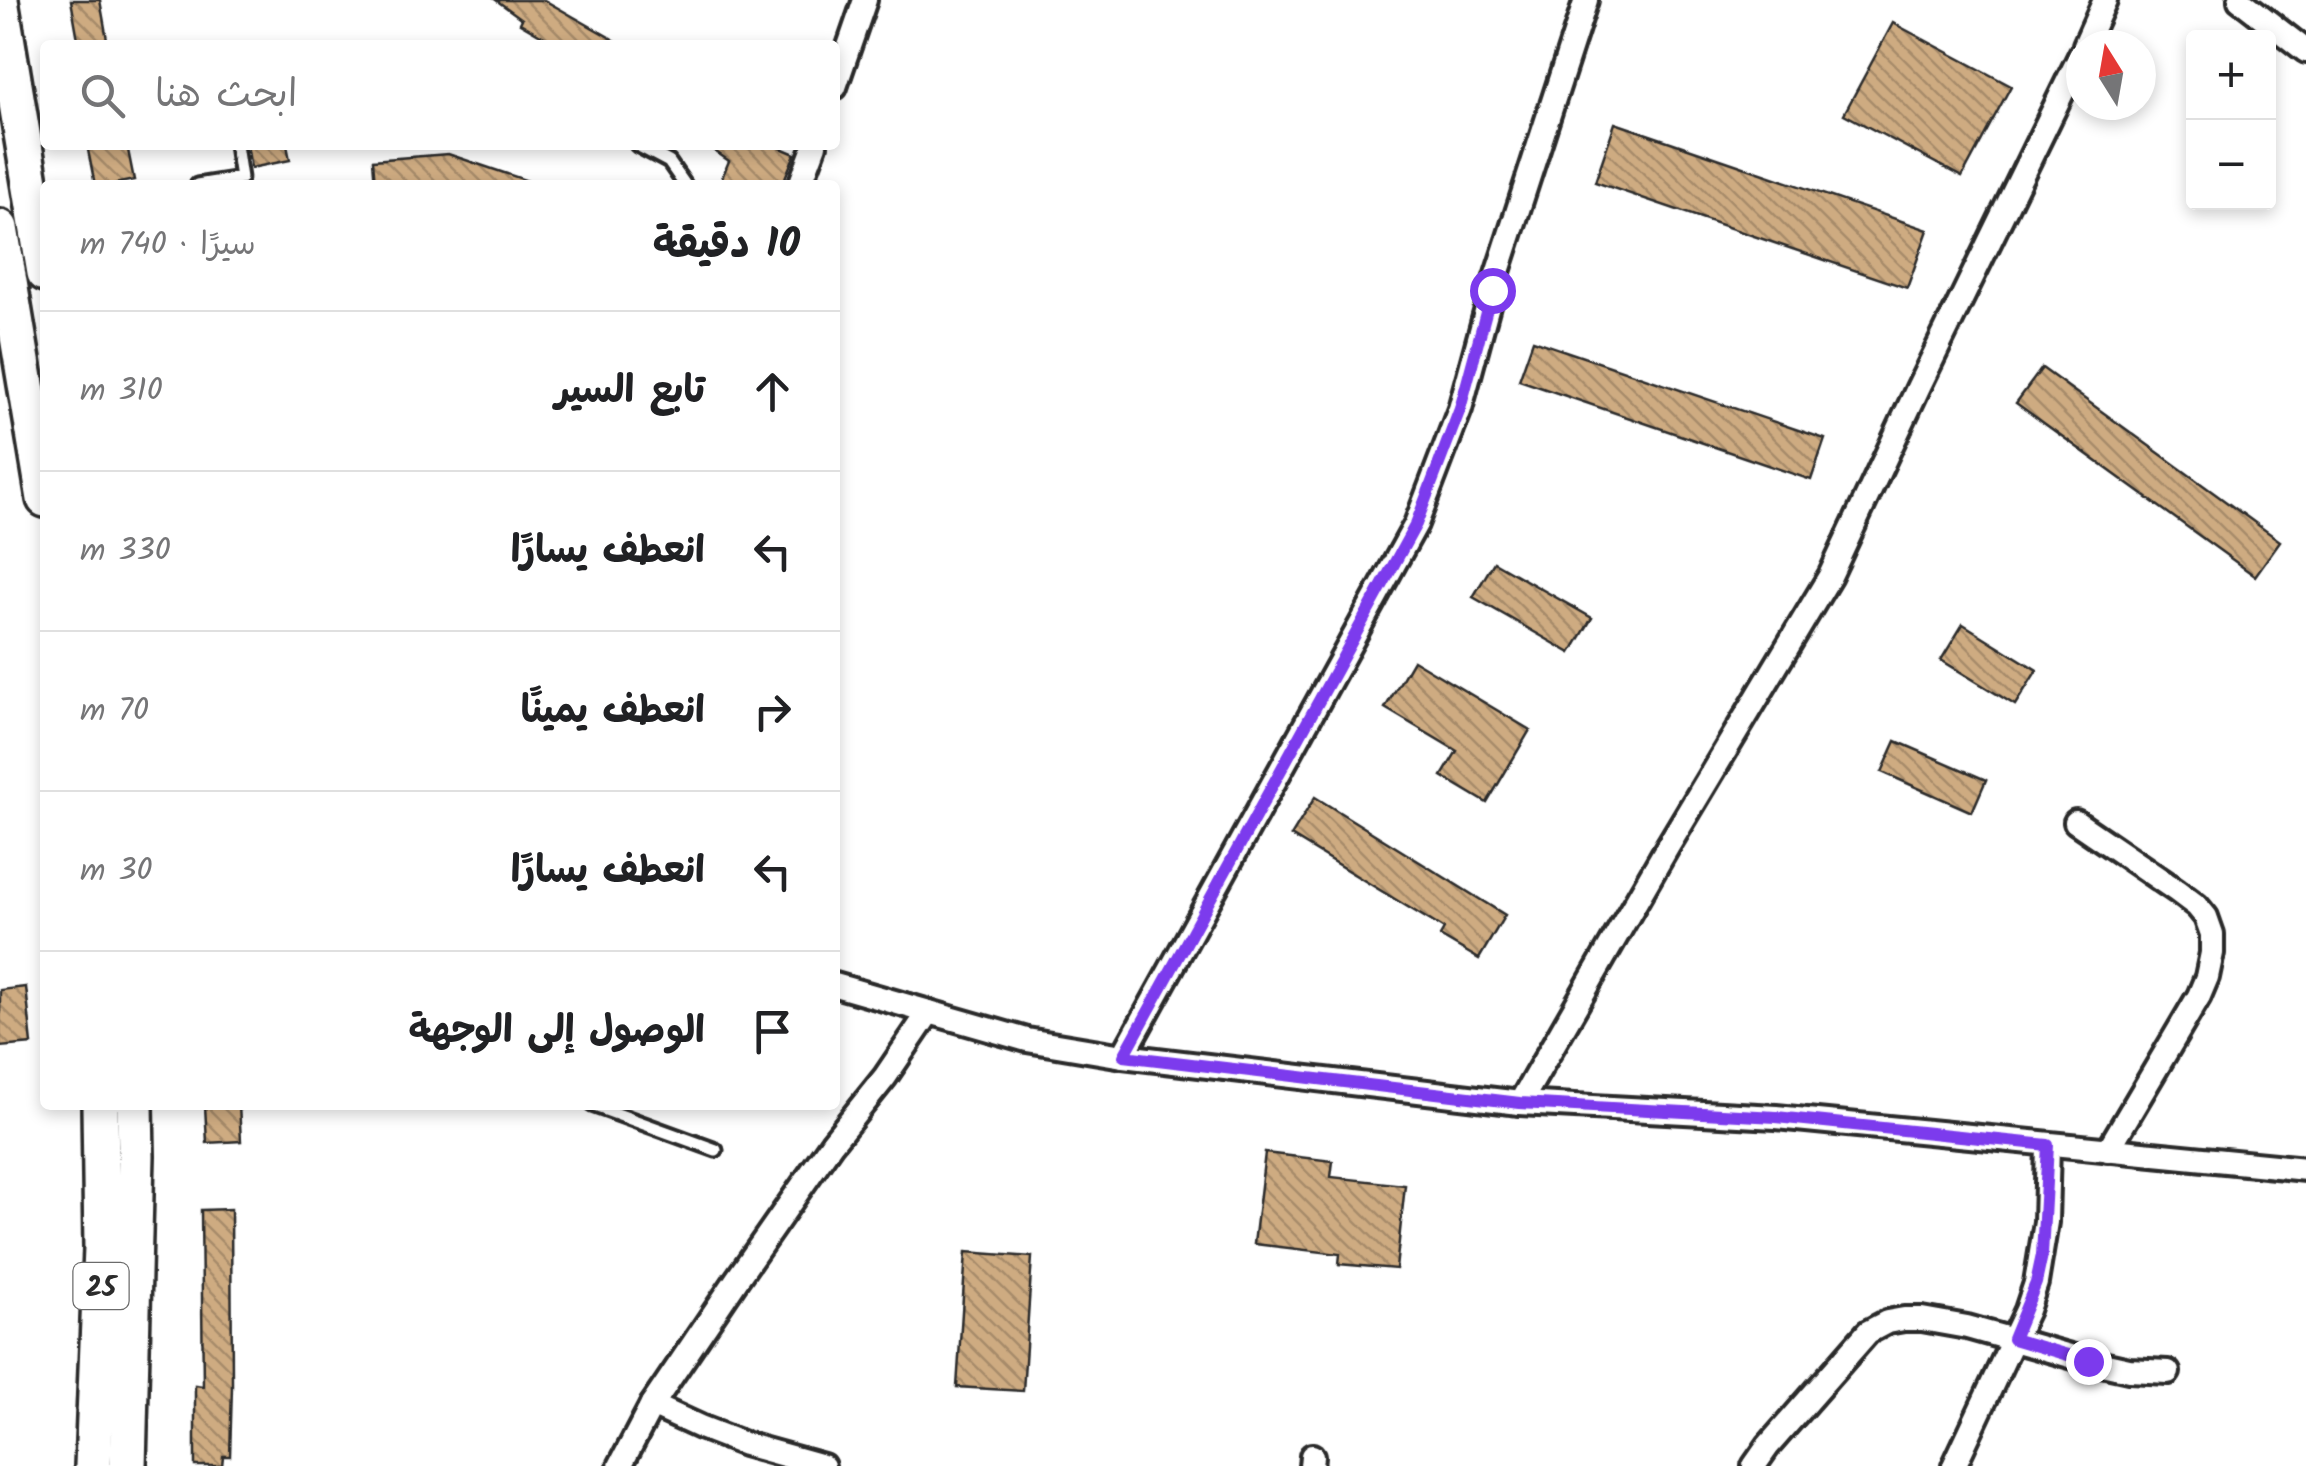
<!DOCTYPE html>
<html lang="ar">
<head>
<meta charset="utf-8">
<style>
	:root { --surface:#fff; --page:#f2f2f2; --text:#202124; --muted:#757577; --line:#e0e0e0 }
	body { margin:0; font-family:Kalam,"Playpen Sans Arabic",sans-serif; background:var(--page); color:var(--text); direction:rtl }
	.controls { position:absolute; right:30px; top:30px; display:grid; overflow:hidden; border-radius:10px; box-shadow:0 5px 15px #0003 }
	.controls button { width:90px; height:90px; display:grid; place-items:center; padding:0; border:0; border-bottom:2px solid var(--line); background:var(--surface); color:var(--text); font:50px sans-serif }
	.compass { position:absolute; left:2066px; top:30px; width:90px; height:90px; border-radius:50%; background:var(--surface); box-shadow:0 5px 15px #0003; rotate:349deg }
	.stop { position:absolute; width:30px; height:30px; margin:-22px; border:8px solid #7c3aed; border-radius:50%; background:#fff }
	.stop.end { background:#7c3aed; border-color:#fff; box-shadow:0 2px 10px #0008 }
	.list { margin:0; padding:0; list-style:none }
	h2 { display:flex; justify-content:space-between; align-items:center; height:130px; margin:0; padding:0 40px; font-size:42px }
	h2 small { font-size:32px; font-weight:400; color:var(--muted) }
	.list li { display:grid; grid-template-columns:65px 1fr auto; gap:30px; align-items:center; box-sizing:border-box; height:160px; padding:0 40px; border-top:2px solid var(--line) }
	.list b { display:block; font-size:38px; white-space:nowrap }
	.list em { font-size:32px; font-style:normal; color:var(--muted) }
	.icon { flex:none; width:55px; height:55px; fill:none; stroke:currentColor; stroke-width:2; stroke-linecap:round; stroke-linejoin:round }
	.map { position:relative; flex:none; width:2306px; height:1466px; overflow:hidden; direction:ltr }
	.search { position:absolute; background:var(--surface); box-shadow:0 5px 15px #0003; left:40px; top:40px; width:800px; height:110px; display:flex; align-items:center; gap:25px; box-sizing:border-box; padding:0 35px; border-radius:10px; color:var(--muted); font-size:38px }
	.panel { position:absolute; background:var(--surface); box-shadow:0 5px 15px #0003; left:40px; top:180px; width:800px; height:930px; border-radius:10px; direction:rtl }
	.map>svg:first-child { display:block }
</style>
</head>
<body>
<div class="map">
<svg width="2306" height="1466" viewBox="0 0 2306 1466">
	<defs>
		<pattern id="building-back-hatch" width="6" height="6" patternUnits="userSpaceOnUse" patternTransform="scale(2.5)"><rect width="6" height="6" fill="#ceab81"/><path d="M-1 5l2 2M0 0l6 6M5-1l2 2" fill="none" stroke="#a78b6a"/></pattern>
	</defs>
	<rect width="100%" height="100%" fill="#fff"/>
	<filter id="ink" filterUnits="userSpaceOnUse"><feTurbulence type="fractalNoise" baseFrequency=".01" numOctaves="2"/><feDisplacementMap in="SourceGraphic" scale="20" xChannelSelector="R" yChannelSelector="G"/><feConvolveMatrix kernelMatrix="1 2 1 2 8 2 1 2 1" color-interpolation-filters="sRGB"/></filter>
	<g filter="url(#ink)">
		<!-- building -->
		<g fill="url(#building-back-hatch)" stroke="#2b2b2b" stroke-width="2.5">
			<polygon points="71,0 100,0 108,45 79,45"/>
			<polygon points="496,0 544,0 623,45 558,45 520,23 522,19"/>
			<polygon points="1893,23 2011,86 1962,177 1844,114"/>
			<polygon points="1615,123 1928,230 1907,288 1595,182"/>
			<polygon points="87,145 127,145 134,180 110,185 95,185"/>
			<polygon points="247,145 287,145 290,160 251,168"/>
			<polygon points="706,145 774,145 795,154 782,185 719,185 729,161"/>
			<polygon points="448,154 531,182 530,185 375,185 373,160"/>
			<polygon points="1533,340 1825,439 1811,480 1519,380"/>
			<polygon points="2042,368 2280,541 2255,576 2016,403"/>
			<polygon points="1494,562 1592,618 1571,653 1473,597"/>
			<polygon points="1963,624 2037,670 2015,705 1941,660"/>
			<polygon points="1413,660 1530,730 1487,803 1442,776 1457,751 1385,708"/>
			<polygon points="1896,741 1986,780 1972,812 1882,772"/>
			<polygon points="1315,797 1505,915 1479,959 1440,936 1444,929 1291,836"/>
			<polygon points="26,987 32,1044 0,1047 0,990"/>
			<polygon points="205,1105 239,1105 241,1141 207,1143"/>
			<polygon points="1265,1153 1333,1161 1331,1177 1405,1185 1396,1269 1339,1264 1340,1254 1254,1244"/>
			<polygon points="231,1209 232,1386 230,1456 223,1456 222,1466 195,1466 195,1385 203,1386 201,1210"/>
			<polygon points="966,1252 1032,1257 1023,1391 957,1387"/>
		</g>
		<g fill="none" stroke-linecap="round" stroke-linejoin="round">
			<defs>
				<g id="lane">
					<polyline points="637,145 669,162 685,185"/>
					<polyline points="197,185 241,178 236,145"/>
					<polyline points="592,1105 716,1150"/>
				</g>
				<g id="street">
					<polyline points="2240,0 2306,51"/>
					<polyline points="2085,45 2105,0"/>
					<polyline points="835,87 865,0"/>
					<polyline points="800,185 815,145"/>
					<polyline points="2076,822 2177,891 2197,906 2206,917 2212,934 2212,953 2207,977 2199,996 2108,1150"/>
					<polyline points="835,985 1027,1040 1123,1056 1520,1103 1776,1117 2306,1169"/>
					<polyline points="1123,1056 1416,524 1460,409 1492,290 1586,0"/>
					<polyline points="1520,1103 1668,846 1830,576 1919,386 2081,54"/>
					<polyline points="652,1405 700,1427 744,1444 823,1466"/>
					<polyline points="620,1466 652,1405 737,1279 832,1143 885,1077 929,1012"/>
					<polyline points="1311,1466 1312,1456"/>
					<polyline points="1754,1466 1768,1446 1868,1332 1887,1322 1904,1319 1922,1319 1967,1327 2088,1361 2129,1370 2168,1372"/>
					<polyline points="1954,1466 2027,1310 2036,1283 2046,1222 2048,1145"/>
				</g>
				<g id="primary">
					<polyline points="0,0 45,273"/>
					<polyline points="0,228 45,499"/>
					<polyline points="93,1466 102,1248 100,1105"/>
					<polyline points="128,1466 136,1156 135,1105"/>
				</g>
			</defs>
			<!-- lane casing -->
			<use href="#lane" stroke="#2b2b2b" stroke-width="19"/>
			<!-- street casing -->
			<use href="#street" stroke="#2b2b2b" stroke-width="30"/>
			<!-- primary casing -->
			<use href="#primary" stroke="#2b2b2b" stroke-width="42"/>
			<!-- lane -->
			<use href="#lane" stroke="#fff" stroke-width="11"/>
			<!-- street -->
			<use href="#street" stroke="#fff" stroke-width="22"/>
			<!-- primary -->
			<use href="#primary" stroke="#fff" stroke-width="35"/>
		</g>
	</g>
	<g fill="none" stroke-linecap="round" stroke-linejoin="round" filter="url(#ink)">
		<!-- route -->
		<polyline stroke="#7c3aed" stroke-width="12" points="1492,290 1460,409 1416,524 1124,1056 1520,1103 1776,1117 2048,1145 2042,1255 2036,1283 2013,1339 2088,1361"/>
	</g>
	<g text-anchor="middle" stroke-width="10" stroke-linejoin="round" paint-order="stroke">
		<!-- shield labels -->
		<rect fill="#fff" stroke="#6b6b6b" stroke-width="2.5" x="73.5" y="1263" width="55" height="46" rx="8"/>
		<g font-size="28" font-weight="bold" fill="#2b2b2b">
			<text x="101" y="1296">25</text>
		</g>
	</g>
</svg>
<div class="controls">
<button>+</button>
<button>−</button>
</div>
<svg class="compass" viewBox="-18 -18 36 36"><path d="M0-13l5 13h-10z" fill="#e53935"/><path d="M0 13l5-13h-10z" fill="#757577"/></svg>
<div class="stop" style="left:1492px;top:290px"></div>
<div class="stop end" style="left:2088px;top:1361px"></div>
<div class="search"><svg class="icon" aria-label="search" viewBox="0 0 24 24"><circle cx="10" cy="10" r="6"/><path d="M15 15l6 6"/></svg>ابحث هنا</div>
<section class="panel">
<h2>10 دقيقة<small>سيرًا · 740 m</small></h2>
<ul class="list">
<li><svg class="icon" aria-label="ahead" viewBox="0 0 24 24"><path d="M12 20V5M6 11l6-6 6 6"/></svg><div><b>تابع السير</b></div><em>310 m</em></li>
<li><svg class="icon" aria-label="left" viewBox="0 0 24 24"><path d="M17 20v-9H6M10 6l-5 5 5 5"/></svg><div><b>انعطف يسارًا</b></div><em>330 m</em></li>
<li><svg class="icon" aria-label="right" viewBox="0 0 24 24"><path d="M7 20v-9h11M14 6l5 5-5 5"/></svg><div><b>انعطف يمينًا</b></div><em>70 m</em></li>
<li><svg class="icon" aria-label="left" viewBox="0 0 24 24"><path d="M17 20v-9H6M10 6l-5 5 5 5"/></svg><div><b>انعطف يسارًا</b></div><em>30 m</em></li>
<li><svg class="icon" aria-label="arrive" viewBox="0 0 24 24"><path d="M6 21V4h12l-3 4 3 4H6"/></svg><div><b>الوصول إلى الوجهة</b></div></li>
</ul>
</section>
</div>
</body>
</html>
